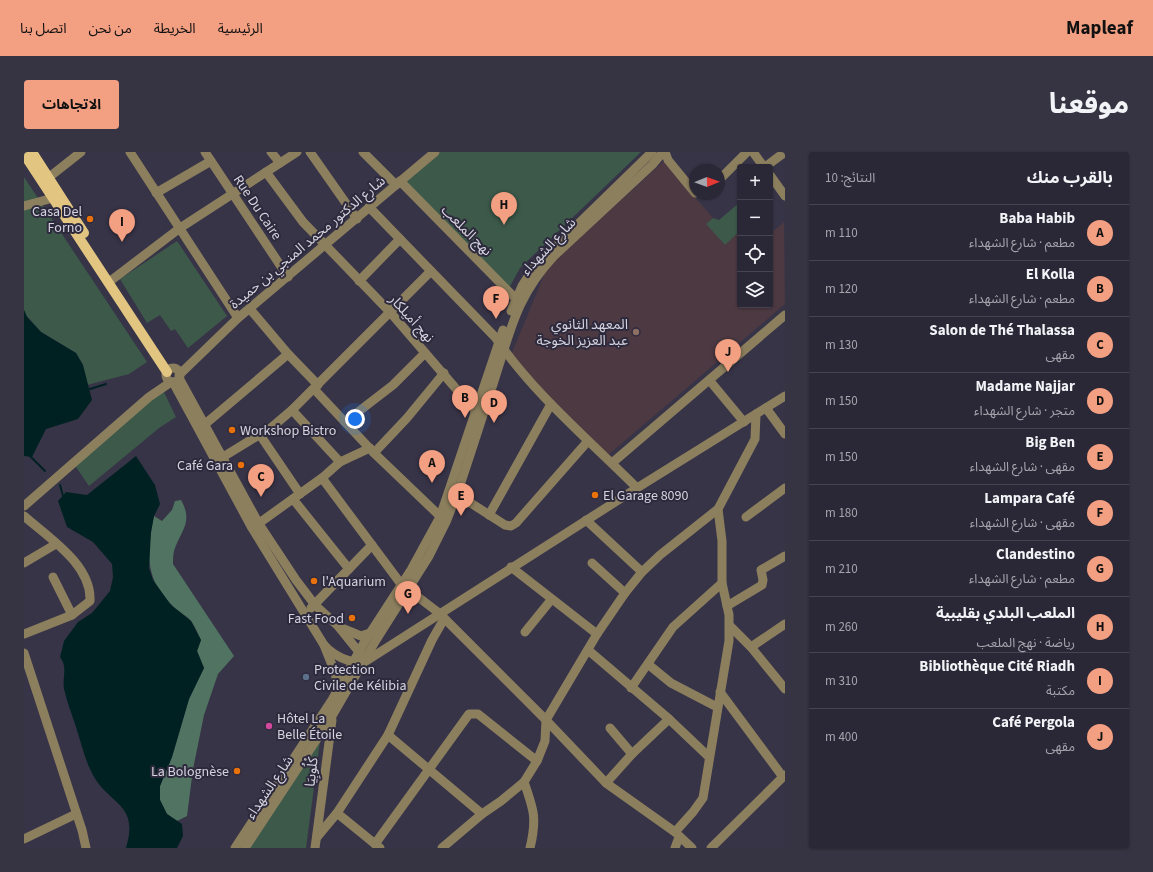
<!DOCTYPE html>
<html lang="ar">
<head>
<meta charset="utf-8">
<style>
	:root { --surface:#2a2736; --page:#363342; --text:#f1f3f6; --muted:#a5a5ad; --line:#464451; --accent:#f39f82 }
	body { margin:0; font-family:"Source Sans 3","Noto Sans Arabic",sans-serif; background:var(--page); color:var(--text); direction:rtl }
	.controls { position:absolute; right:12px; top:12px; display:grid; overflow:hidden; border-radius:4px; box-shadow:0 1px 3px #0004 }
	.controls button { width:36px; height:36px; display:grid; place-items:center; padding:0; border:0; border-bottom:1px solid var(--line); background:var(--surface); color:var(--text); font:20px sans-serif }
	.compass { position:absolute; left:665px; top:12px; width:36px; height:36px; border-radius:50%; background:var(--surface); box-shadow:0 1px 3px #0004; rotate:89deg }
	.you { position:absolute; left:331px; top:267px; width:14px; height:14px; margin:-10px; border:3px solid #fff; border-radius:50%; background:#1a73e8; box-shadow:0 0 0 6px #1a73e833 }
	.badge { display:grid; place-items:center; width:26px; height:26px; border-radius:50%; background:var(--accent); color:#111; font-size:13px; font-weight:700 }
	.pin { position:absolute; translate:-50% -33px; filter:drop-shadow(0 1px 2px #0008) }
	.pin::after { content:''; position:absolute; top:21px; width:14px; height:12px; background:inherit; clip-path:polygon(0 0,100% 0,50% 100%) }
	.list { margin:0; padding:0; list-style:none }
	h2 { display:flex; justify-content:space-between; align-items:center; height:52px; margin:0; padding:0 16px; font-size:17px }
	h2 small { font-size:13px; font-weight:400; color:var(--muted) }
	.list li { display:grid; grid-template-columns:26px 1fr auto; gap:12px; align-items:center; box-sizing:border-box; height:56px; padding:0 16px; border-top:1px solid var(--line) }
	.list b { display:block; font-size:15px; white-space:nowrap }
	.list p { margin:0; font-size:13px; white-space:nowrap; color:var(--muted) }
	.list em { font-size:13px; font-style:normal; color:var(--muted) }
	.icon { flex:none; width:22px; height:22px; fill:none; stroke:currentColor; stroke-width:2; stroke-linecap:round; stroke-linejoin:round }
	.map { position:relative; flex:none; width:761px; height:696px; overflow:hidden; direction:ltr; border-radius:4px }
	header { display:flex; align-items:center; gap:24px; box-sizing:border-box; height:56px; padding:0 20px; background:var(--accent); color:#111 }
	header strong { font-size:19px }
	nav { display:flex; gap:22px; margin-inline-start:auto; font-size:14px }
	.intro { display:flex; align-items:center; justify-content:space-between; box-sizing:border-box; height:96px; padding:0 24px }
	h1 { margin:0; font-size:28px }
	.button { padding:10px 18px; border-radius:4px; background:var(--accent); color:#111; font-size:14px; font-weight:700 }
	main { display:flex; gap:24px; padding:0 24px }
	aside { flex:1; background:var(--surface); border-radius:4px; box-shadow:0 1px 3px #0004 }
	.map>svg:first-child { display:block }
</style>
</head>
<body>
<header>
<strong>Mapleaf</strong>
<nav><a>الرئيسية</a><a>الخريطة</a><a>من نحن</a><a>اتصل بنا</a></nav>
</header>
<div class="intro"><h1>موقعنا</h1><a class="button">الاتجاهات</a></div>
<main>
<aside>
<h2>بالقرب منك<small>النتائج: 10</small></h2>
<ul class="list">
<li><span class="badge">A</span><div><b>Baba Habib</b><p>مطعم · شارع الشهداء</p></div><em>110 m</em></li>
<li><span class="badge">B</span><div><b>El Kolla</b><p>مطعم · شارع الشهداء</p></div><em>120 m</em></li>
<li><span class="badge">C</span><div><b>Salon de Thé Thalassa</b><p>مقهى</p></div><em>130 m</em></li>
<li><span class="badge">D</span><div><b>Madame Najjar</b><p>متجر · شارع الشهداء</p></div><em>150 m</em></li>
<li><span class="badge">E</span><div><b>Big Ben</b><p>مقهى · شارع الشهداء</p></div><em>150 m</em></li>
<li><span class="badge">F</span><div><b>Lampara Café</b><p>مقهى · شارع الشهداء</p></div><em>180 m</em></li>
<li><span class="badge">G</span><div><b>Clandestino</b><p>مطعم · شارع الشهداء</p></div><em>210 m</em></li>
<li><span class="badge">H</span><div><b>الملعب البلدي بقليبية</b><p>رياضة · نهج الملعب</p></div><em>260 m</em></li>
<li><span class="badge">I</span><div><b>Bibliothèque Cité Riadh</b><p>مكتبة</p></div><em>310 m</em></li>
<li><span class="badge">J</span><div><b>Café Pergola</b><p>مقهى</p></div><em>400 m</em></li>
</ul>
</aside>
<div class="map">
<svg width="761" height="696" viewBox="0 0 761 696">
	<rect width="100%" height="100%" fill="#383448"/>
	<!-- education -->
	<polygon fill="#4c3942" points="640,9 689,66 683,72 700,92 716,79 716,153 746,153 746,82 760,70 761,152 583,304 485,208 523,116"/>
	<!-- green -->
	<g fill="#3c594a">
		<polygon points="416,0 617,0 496,116 484,138 379,30"/>
		<polygon points="0,25 123,210 105,222 63,233 59,213 52,201 17,180 3,164 0,158"/>
		<polygon points="716,50 716,79 701,93 682,72 689,66 695,68"/>
		<polygon points="153,89 203,164 164,196 151,177 147,179 136,163 123,171 96,127"/>
		<polygon points="139,238 152,265 135,276 65,334 50,312"/>
		<polygon points="297,582 282,696 222,696"/>
	</g>
	<!-- forest -->
	<path fill="#507461" d="M157,348C170,371 156,379 150,399C149,403 149,408 149,412L210,504L194,522L180,563L169,617L163,664L153,669L143,662L136,648V634L148,605L165,547L180,516L173,499L177,488C174,482 171,474 167,469C162,463 153,459 148,453C120,427 123,399 130,364L138,369L148,358L151,349Z"/>
	<!-- water -->
	<g fill="#002122">
		<polygon points="0,158 3,165 17,180 52,201 59,213 68,248 54,267 22,277 8,305 0,304"/>
		<path d="M112,304L131,333L136,352L130,364L127,380L125,416L129,428L147,453L167,469L177,488L173,499L180,516L165,547L148,605L136,634V648L143,662L158,672L159,684L153,696H102C116,649 83,654 67,619C60,605 57,590 52,575C48,563 43,550 40,537C38,525 44,515 36,505L40,489L54,470L68,461L86,439L89,425L88,412L69,390L43,375L34,349L42,340L63,343Z"/>
	</g>
	<g fill="none" stroke-linecap="round" stroke-linejoin="round">
		<!-- stream -->
		<g stroke="#002122" stroke-width="2">
			<polyline points="66,237 82,232"/>
			<polyline points="6,304 21,319"/>
			<polyline points="36,333 39,344"/>
		</g>
		<!-- minor -->
		<g stroke="#8c7f5e" stroke-width="9">
			<polyline points="106,0 214,166"/>
			<polyline points="181,0 264,125"/>
			<polyline points="247,0 256,11"/>
			<polyline points="286,0 333,67"/>
			<polyline points="339,0 372,33"/>
			<polyline points="641,0 644,8 671,41"/>
			<polyline points="729,0 740,15"/>
			<polyline points="741,15 761,0"/>
			<polyline points="242,20 279,70 366,160 452,260"/>
			<polyline points="746,23 761,44"/>
			<polyline points="695,28 723,0"/>
			<polyline points="376,29 491,146"/>
			<polyline points="19,30 57,0"/>
			<polyline points="132,41 187,9"/>
			<polyline points="0,54 29,46"/>
			<path d="M345,55L471,185C510,242 564,287 613,336"/>
			<polyline points="335,129 376,87"/>
			<polyline points="85,130 156,76 273,0"/>
			<polyline points="226,157 264,202 294,233"/>
			<polyline points="487,159 498,134 511,114 628,0"/>
			<circle cx="149" cy="223" r="7"/>
			<polyline points="155,223 214,166 411,0"/>
			<polyline points="155,226 235,372 272,428 291,453 314,474 339,505"/>
			<polyline points="686,229 720,270"/>
			<polyline points="149,230 228,376 300,493 310,518 315,536"/>
			<polyline points="290,237 350,301 420,368"/>
			<polyline points="742,256 761,282"/>
			<polyline points="268,258 316,310"/>
			<polyline points="321,270 369,233 401,201"/>
			<polyline points="180,273 264,202"/>
			<polyline points="236,283 276,342"/>
			<polyline points="350,301 383,266 420,221"/>
			<polyline points="194,308 248,275 268,258 407,119"/>
			<polyline points="588,311 761,163"/>
			<polyline points="298,326 377,432 415,461 522,568 582,631 651,680 668,696"/>
			<polyline points="428,339 481,373 487,374 492,371 564,289"/>
			<polyline points="269,347 325,417"/>
			<polyline points="0,354 125,245 147,230"/>
			<polyline points="465,363 527,252"/>
			<path d="M0,364C25,386 68,413 66,449L48,463L0,482"/>
			<polyline points="722,365 761,336"/>
			<polyline points="562,368 618,420"/>
			<polyline points="231,374 298,326 316,310 346,296"/>
			<polyline points="0,411 32,392"/>
			<polyline points="568,411 601,441"/>
			<polyline points="487,415 573,482"/>
			<polyline points="29,425 48,463"/>
			<polyline points="703,454 738,433 739,428 737,418 761,404"/>
			<polyline points="287,456 348,393"/>
			<polyline points="706,474 727,495 761,537"/>
			<polyline points="315,475 337,484 346,481"/>
			<polyline points="501,480 527,448"/>
			<path d="M300,493C311,505 323,510 339,511L613,336L761,244"/>
			<polyline points="727,495 761,472"/>
			<polyline points="564,498 645,567 685,605"/>
			<polyline points="0,501 58,678 62,696"/>
			<polyline points="625,513 647,531 693,555"/>
			<polyline points="607,536 649,475 698,431"/>
			<polyline points="696,540 759,625"/>
			<polyline points="586,576 608,602"/>
			<polyline points="364,583 458,662"/>
			<path d="M500,630C510,658 513,667 506,696"/>
			<polyline points="582,631 608,602 645,567"/>
			<polyline points="313,661 356,696"/>
			<polyline points="651,680 669,660 679,646 705,489 705,463 698,431 698,389 694,357"/>
			<polyline points="293,685 313,661 364,583 408,488 420,467"/>
			<polyline points="0,687 52,662"/>
			<polyline points="351,692 445,562 454,562 513,609"/>
			<polyline points="211,696 308,548 341,489 387,418 416,365 479,178"/>
			<path d="M221,696L308,564L352,488L405,404L422,370L433,342C446,304 458,266 470,229C487,177 492,145 530,104L628,13L639,0"/>
			<polyline points="291,696 308,568"/>
			<polyline points="418,696 458,662 477,649 500,630 513,609 521,589 522,568 573,482 601,441 618,420 636,403 694,357 731,287 732,262"/>
			<polyline points="651,696 655,685"/>
			<polyline points="687,696 761,623"/>
		</g>
		<!-- major -->
		<g stroke="#e1c580" stroke-width="10">
			<polyline points="8,0 60,81"/>
			<polyline points="0,2 143,220"/>
		</g>
	</g>
	<!-- markers -->
	<g fill="#e8710a" stroke="#2e2a3d" stroke-width="1.5">
		<circle cx="66" cy="67" r="4"/>
		<circle cx="208" cy="278" r="4"/>
		<circle cx="217" cy="313" r="4"/>
		<circle cx="571" cy="343" r="4"/>
		<circle cx="290" cy="429" r="4"/>
		<circle cx="328" cy="466" r="4"/>
		<circle cx="213" cy="619" r="4"/>
	</g>
	<circle fill="#8d6e63" stroke="#2e2a3d" stroke-width="1.5" cx="612" cy="180" r="4"/>
	<circle fill="#5c6f8a" stroke="#2e2a3d" stroke-width="1.5" cx="282" cy="525" r="4"/>
	<circle fill="#d1479c" stroke="#2e2a3d" stroke-width="1.5" cx="245" cy="574" r="4"/>
	<g text-anchor="middle" stroke-width="4" stroke-linejoin="round" paint-order="stroke">
		<!-- street labels -->
		<g font-size="14" fill="#d5d3df" stroke="#2e2a3d">
			<text transform="translate(234 55) rotate(56)" y="5">Rue Du Caire</text>
			<text transform="translate(443 78) rotate(45)" y="5">نهج الملعب</text>
			<text transform="translate(283 90) rotate(-40)" y="5">شارع الدكتور محمد المنجي بن حميدة</text>
			<text transform="translate(524 94) rotate(-47)" y="5">شارع الشهداء</text>
			<text transform="translate(388 166) rotate(48)" y="5">نهج أميلكار</text>
			<text transform="translate(287 620) rotate(-83)" y="5">كْلُوبِيَا</text>
			<text transform="translate(245 635) rotate(-56)" y="5">شارع الشهداء</text>
		</g>
		<!-- poi labels -->
		<g font-size="14" fill="#d5d3df" stroke="#2e2a3d" text-anchor="end">
			<text x="58" y="64">Casa Del<tspan x="58" dy="16">Forno</tspan></text>
			<text x="604" y="177">المعهد الثانوي<tspan x="604" dy="16">عبد العزيز الخوجة</tspan></text>
			<text x="216" y="283" text-anchor="start">Workshop Bistro</text>
			<text x="209" y="318">Café Gara</text>
			<text x="579" y="348" text-anchor="start">El Garage 8090</text>
			<text x="298" y="434" text-anchor="start">l'Aquarium</text>
			<text x="320" y="471">Fast Food</text>
			<text x="290" y="522" text-anchor="start">Protection<tspan x="290" dy="16">Civile de Kélibia</tspan></text>
			<text x="253" y="571" text-anchor="start">Hôtel La<tspan x="253" dy="16">Belle Étoile</tspan></text>
			<text x="205" y="624">La Bolognèse</text>
		</g>
	</g>
</svg>
<div class="controls">
<button>+</button>
<button>−</button>
<button><svg class="icon" aria-label="locate" viewBox="0 0 24 24"><circle cx="12" cy="12" r="6"/><path d="M12 2v4M12 18v4M2 12h4M18 12h4"/></svg></button>
<button><svg class="icon" aria-label="layers" viewBox="0 0 24 24"><path d="M12 4l9 5-9 5-9-5zM3 14l9 5 9-5"/></svg></button>
</div>
<svg class="compass" viewBox="-18 -18 36 36"><path d="M0-13l5 13h-10z" fill="#e53935"/><path d="M0 13l5-13h-10z" fill="#a5a5ad"/></svg>
<div class="you"></div>
<div class="pin badge" style="left:408px;top:331px">A</div>
<div class="pin badge" style="left:441px;top:266px">B</div>
<div class="pin badge" style="left:237px;top:345px">C</div>
<div class="pin badge" style="left:470px;top:271px">D</div>
<div class="pin badge" style="left:437px;top:364px">E</div>
<div class="pin badge" style="left:472px;top:167px">F</div>
<div class="pin badge" style="left:384px;top:462px">G</div>
<div class="pin badge" style="left:480px;top:73px">H</div>
<div class="pin badge" style="left:98px;top:90px">I</div>
<div class="pin badge" style="left:704px;top:220px">J</div>
</div>
</main>
</body>
</html>
